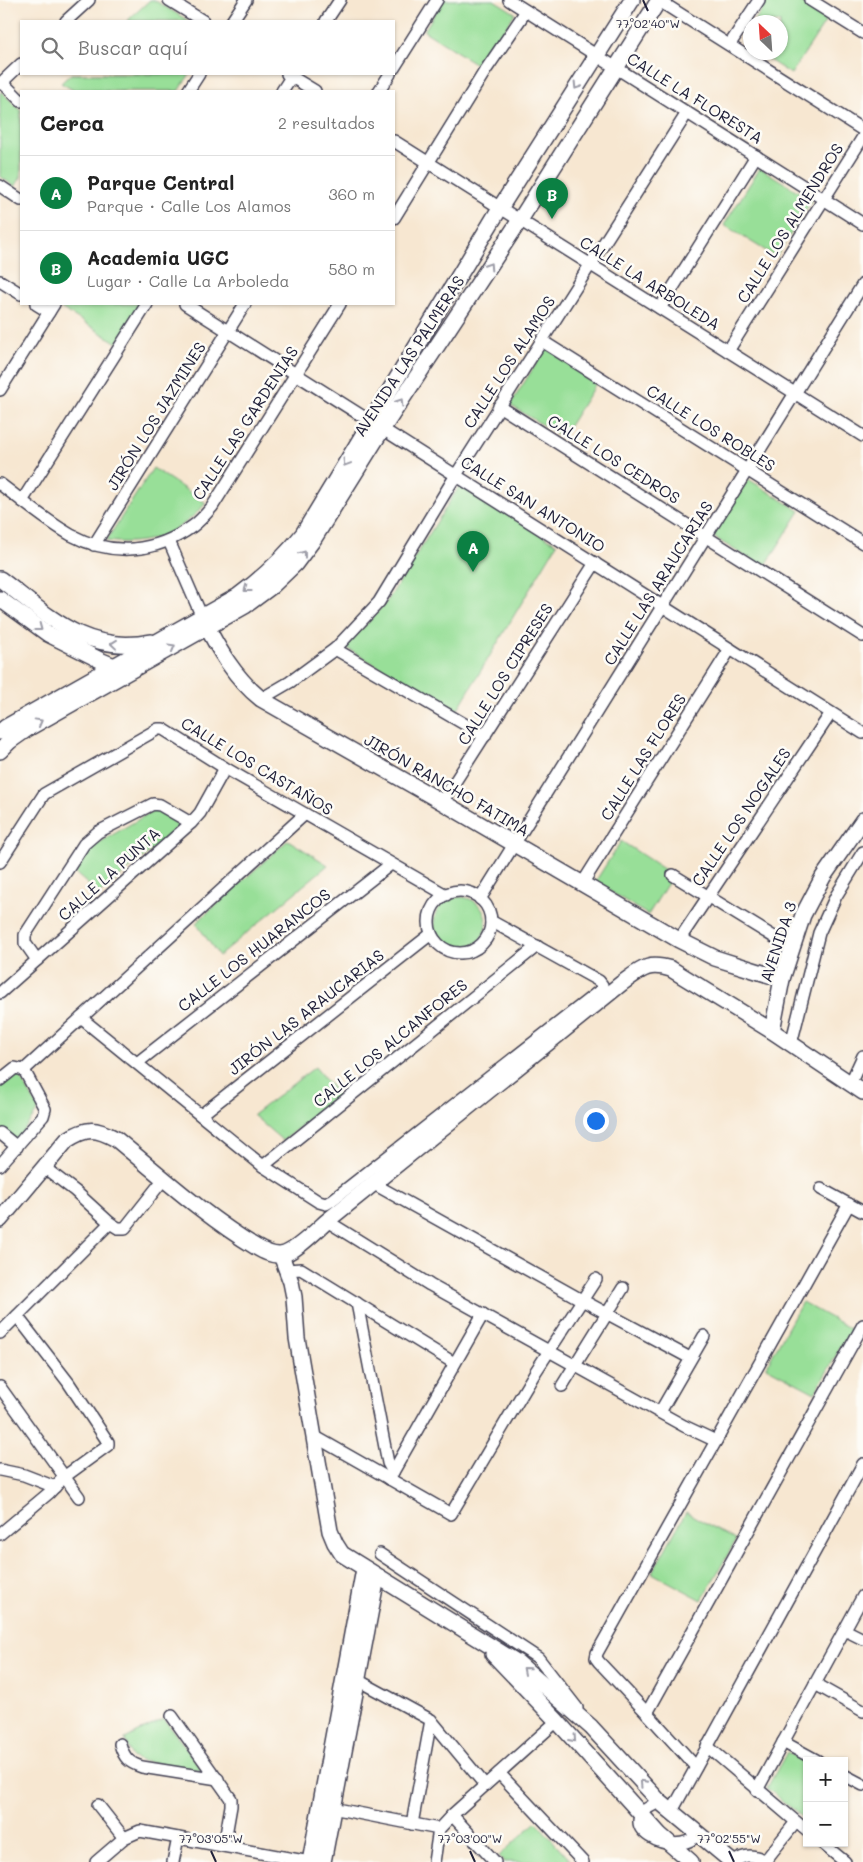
<!DOCTYPE html>
<html lang="es">
<head>
<meta charset="utf-8">
<style>
	:root { --surface:#fff; --page:#f2f2f2; --text:#222; --muted:#767676; --line:#e0e0e0; --accent:#0b8043 }
	body { margin:0; font-family:Mali,sans-serif; background:var(--page); color:var(--text) }
	.controls { position:absolute; right:15px; bottom:15px; display:grid; overflow:hidden; border-radius:0px; box-shadow:0 1px 4px #0004 }
	.controls button { width:45px; height:45px; display:grid; place-items:center; padding:0; border:0; border-bottom:1px solid var(--line); background:var(--surface); color:var(--text); font:25px sans-serif }
	.compass { position:absolute; left:743px; top:15px; width:45px; height:45px; border-radius:50%; background:var(--surface); box-shadow:0 1px 4px #0004; rotate:335deg }
	.you { position:absolute; left:595px; top:1120px; width:18px; height:18px; margin:-12px; border:4px solid #fff; border-radius:50%; background:#1a73e8; box-shadow:0 0 0 8px #1a73e833 }
	.badge { display:grid; place-items:center; width:32px; height:32px; border-radius:50%; background:var(--accent); color:#fff; font-size:16px; font-weight:700 }
	.pin { position:absolute; translate:-50% -41px; filter:drop-shadow(0 1px 2px #0008) }
	.pin::after { content:''; position:absolute; top:26px; width:18px; height:15px; background:inherit; clip-path:polygon(0 0,100% 0,50% 100%) }
	.list { margin:0; padding:0; list-style:none }
	h2 { display:flex; justify-content:space-between; align-items:center; height:65px; margin:0; padding:0 20px; font-size:21px }
	h2 small { font-size:16px; font-weight:400; color:var(--muted) }
	.list li { display:grid; grid-template-columns:32px 1fr auto; gap:15px; align-items:center; box-sizing:border-box; height:75px; padding:0 20px; border-top:1px solid var(--line) }
	.list b { display:block; font-size:19px; white-space:nowrap }
	.list p { margin:0; font-size:16px; white-space:nowrap; color:var(--muted) }
	.list em { font-size:16px; font-style:normal; color:var(--muted) }
	.icon { flex:none; width:28px; height:28px; fill:none; stroke:currentColor; stroke-width:2; stroke-linecap:round; stroke-linejoin:round }
	.map { position:relative; flex:none; width:863px; height:1862px; overflow:hidden }
	.search { position:absolute; background:var(--surface); box-shadow:0 1px 4px #0004; left:20px; top:20px; width:375px; height:55px; display:flex; align-items:center; gap:12px; box-sizing:border-box; padding:0 18px; border-radius:0px; color:var(--muted); font-size:19px }
	.panel { position:absolute; background:var(--surface); box-shadow:0 1px 4px #0004; left:20px; top:90px; width:375px; height:215px; border-radius:0px }
	.map>svg:first-child { display:block }
</style>
</head>
<body>
<div class="map">
<svg width="863" height="1862" viewBox="0 0 863 1862">
	<rect width="100%" height="100%" fill="#fdfcf7"/>
	<filter id="ink" filterUnits="userSpaceOnUse"><feTurbulence type="fractalNoise" baseFrequency=".02" numOctaves="2"/><feDisplacementMap in="SourceGraphic" scale="10" xChannelSelector="R" yChannelSelector="G"/><feConvolveMatrix kernelMatrix="1 2 1 2 8 2 1 2 1" color-interpolation-filters="sRGB"/></filter>
	<filter id="wash" filterUnits="userSpaceOnUse"><feTurbulence type="fractalNoise" baseFrequency=".0096" numOctaves="4" result="noise"/><feDisplacementMap in="SourceGraphic" scale="20" xChannelSelector="R" yChannelSelector="G"/><feGaussianBlur stdDeviation="1.12" result="paint"/><feColorMatrix in="noise" values="0 0 0 0 0 0 0 0 0 0 0 0 0 0 0 0 0 1.4 0 .05"/><feComposite in="paint" operator="in"/></filter>
	<g filter="url(#wash)">
		<rect width="100%" height="100%" fill="#f7e7d1"/>
		<!-- green -->
		<g fill="#98df98" stroke="#5d806a">
			<polygon points="150,0 154,0 189,21 127,21"/>
			<polygon points="443,0 494,0 515,13 481,67 424,31"/>
			<polygon points="768,0 797,0 827,19 791,74 758,53 780,52 780,22 754,22"/>
			<polygon points="71,74 190,74 178,91 75,91 61,83"/>
			<polygon points="2,92 21,111 21,177 15,187 0,176 0,93"/>
			<polygon points="760,168 812,200 776,257 724,225"/>
			<polygon points="64,304 142,304 117,343 61,308"/>
			<polygon points="546,348 598,380 562,437 510,405"/>
			<path d="M153,468L206,503C177,536 148,546 106,541Z"/>
			<polygon points="748,479 800,511 764,568 712,536"/>
			<polygon points="460,485 557,544 456,712 345,647 388,600"/>
			<polygon points="156,809 183,824 99,894 75,873 92,847"/>
			<polygon points="288,840 328,865 219,956 196,923"/>
			<polygon points="621,841 673,875 648,915 595,882"/>
			<circle cx="460" cy="923" r="26"/>
			<polygon points="315,1067 338,1095 283,1141 253,1115"/>
			<polygon points="18,1073 39,1109 15,1142 0,1128 0,1086 12,1074"/>
			<polygon points="802,1302 851,1329 815,1393 766,1367"/>
			<polygon points="686,1512 736,1540 702,1600 652,1573"/>
			<polygon points="164,1719 203,1771 141,1761 132,1757 125,1739"/>
			<polygon points="787,1752 807,1763 807,1821 767,1788"/>
			<polygon points="536,1822 572,1862 504,1862 499,1856"/>
		</g>
	</g>
	<g filter="url(#ink)">
		<g fill="none" stroke-linecap="round" stroke-linejoin="round">
			<defs>
				<g id="street">
					<polyline points="169,0 203,21"/>
					<polyline points="509,0 863,224"/>
					<polyline points="658,0 863,130"/>
					<polyline points="810,0 863,33"/>
					<polyline points="66,21 89,0"/>
					<polyline points="232,21 246,0"/>
					<polyline points="326,21 340,0"/>
					<polyline points="730,44 759,0"/>
					<polyline points="394,68 437,0"/>
					<polyline points="287,74 315,91"/>
					<polyline points="2,82 21,101"/>
					<polyline points="0,84 21,64"/>
					<polyline points="188,91 199,74"/>
					<polyline points="282,91 293,74"/>
					<polyline points="379,91 390,74"/>
					<polyline points="394,141 863,436"/>
					<polyline points="0,186 21,200"/>
					<polyline points="394,218 485,71 526,11"/>
					<polyline points="0,281 21,294"/>
					<polyline points="36,304 49,312"/>
					<polyline points="185,304 863,733"/>
					<polyline points="660,308 756,156"/>
					<polyline points="542,341 863,543"/>
					<polyline points="728,351 863,137"/>
					<polyline points="0,390 54,304"/>
					<polyline points="499,406 863,636"/>
					<path d="M0,484C23,501 46,521 71,535C112,557 156,553 193,526C200,521 206,514 212,507L340,304"/>
					<polyline points="22,501 147,304"/>
					<polyline points="169,541 202,617"/>
					<polyline points="94,545 245,304"/>
					<polyline points="335,649 485,736"/>
					<polyline points="261,699 290,682 335,649 379,602 456,475 687,113"/>
					<polyline points="442,802 595,563"/>
					<polyline points="0,862 44,794 158,729 163,729 225,768 446,895"/>
					<polyline points="673,875 792,948"/>
					<polyline points="582,884 730,649"/>
					<circle cx="460" cy="922" r="31"/>
					<polyline points="480,899 863,284"/>
					<polyline points="679,940 831,713"/>
					<polyline points="37,960 25,943 25,935 84,844 98,832 153,804 160,805 191,823"/>
					<polyline points="0,993 191,823 200,813 225,768"/>
					<polyline points="81,1018 263,1166 319,1202 326,1204 331,1201 602,989 602,985 599,981 491,921"/>
					<polyline points="791,1044 819,933 836,896 863,852"/>
					<polyline points="137,1063 391,864"/>
					<polyline points="24,1070 305,814"/>
					<polyline points="0,1080 15,1068 24,1070"/>
					<polyline points="850,1084 863,1056"/>
					<polyline points="201,1115 431,934"/>
					<polyline points="0,1133 17,1147"/>
					<polyline points="0,1165 43,1116 45,1109 24,1070"/>
					<polyline points="263,1166 537,946"/>
					<polyline points="45,1168 75,1191 110,1223"/>
					<polyline points="374,1184 580,1299 690,1358"/>
					<polyline points="821,1189 863,1212"/>
					<polyline points="327,1221 430,1285 684,1426 716,1441"/>
					<polyline points="287,1270 301,1269 454,1363"/>
					<polyline points="357,1303 388,1463 393,1472"/>
					<polyline points="0,1333 110,1223 118,1228 125,1228 159,1185"/>
					<polyline points="562,1386 623,1288"/>
					<polyline points="0,1387 79,1497"/>
					<polyline points="660,1412 704,1336"/>
					<polyline points="314,1436 451,1514 536,1371 596,1279"/>
					<polyline points="0,1470 24,1475 55,1487"/>
					<polyline points="389,1479 483,1314"/>
					<polyline points="0,1534 49,1493 64,1477 108,1445 108,1442 68,1382 17,1316"/>
					<polyline points="380,1554 538,1658 577,1708"/>
					<polyline points="845,1630 863,1639"/>
					<polyline points="352,1677 431,1720 485,1785"/>
					<polyline points="815,1684 863,1711"/>
					<polyline points="647,1713 863,1325"/>
					<polyline points="172,1716 231,1799 231,1806 224,1846"/>
					<polyline points="783,1742 818,1761"/>
					<path d="M120,1744C124,1758 129,1763 142,1767L218,1779"/>
					<polyline points="707,1746 807,1831"/>
					<polyline points="696,1767 647,1713 599,1662 596,1658 597,1653 849,1204"/>
					<polyline points="499,1773 583,1862"/>
					<polyline points="844,1775 863,1785"/>
					<polyline points="757,1790 863,1596"/>
					<path d="M660,1802C604,1823 675,1862 698,1834"/>
					<polyline points="98,1805 124,1838"/>
					<polyline points="327,1807 439,1829"/>
					<polyline points="672,1811 863,1464"/>
					<polyline points="452,1815 495,1862"/>
					<polyline points="412,1824 431,1720"/>
					<polyline points="822,1843 845,1862"/>
					<polyline points="765,1861 796,1822"/>
					<polyline points="96,1862 124,1838 140,1831 310,1862"/>
					<polyline points="173,1862 178,1838"/>
					<polyline points="434,1862 439,1829 452,1815 557,1721"/>
					<path d="M734,1862C745,1854 755,1854 766,1862"/>
				</g>
				<g id="secondary">
					<path d="M0,579C49,616 85,655 151,642"/>
					<polyline points="0,599 48,634 102,661 119,668"/>
					<path d="M203,619C218,649 235,678 261,699L442,802L679,940L715,958L782,979"/>
					<path d="M0,732L6,727L238,596C264,577 283,559 303,534L500,208L632,0"/>
					<polyline points="0,751 10,741 27,729 245,606 272,586 295,564 313,540 383,428 520,220 659,0"/>
					<polyline points="772,1031 782,979 803,915 823,877 863,820"/>
					<path d="M0,1220L67,1140C87,1127 96,1128 116,1139C161,1176 206,1217 256,1247C263,1251 272,1256 281,1255C294,1253 317,1230 327,1221L622,983C642,969 647,962 671,969L772,1031L863,1092"/>
					<polyline points="281,1255 291,1282 294,1297 297,1338 330,1531 335,1543 342,1554 518,1663 591,1727 660,1802 732,1862"/>
					<polyline points="493,1654 557,1721 660,1835 691,1862"/>
					<polyline points="310,1862 364,1569"/>
					<polyline points="323,1862 377,1577"/>
				</g>
			</defs>
			<!-- street casing -->
			<use href="#street" stroke="#424052" stroke-width="14"/>
			<!-- secondary casing -->
			<use href="#secondary" stroke="#424052" stroke-width="18"/>
			<!-- street -->
			<use href="#street" stroke="#fff" stroke-width="11"/>
			<!-- secondary -->
			<use href="#secondary" stroke="#fff" stroke-width="15"/>
		</g>
		<!-- one-way arrows -->
		<defs><path id="oneway-chevron" d="M-2-3.5L2.5 0L-2 3.5" fill="none" stroke-width="1.6" stroke-linecap="round" stroke-linejoin="round" transform="scale(1.25)"/></defs>
		<g stroke="#9c9ca7">
			<use href="#oneway-chevron" transform="translate(577 86) rotate(122)"/>
			<use href="#oneway-chevron" transform="translate(489 266) rotate(-57)"/>
			<use href="#oneway-chevron" transform="translate(400 402) rotate(-57)"/>
			<use href="#oneway-chevron" transform="translate(346 463) rotate(121)"/>
			<use href="#oneway-chevron" transform="translate(303 554) rotate(-53)"/>
			<use href="#oneway-chevron" transform="translate(247 589) rotate(143)"/>
			<use href="#oneway-chevron" transform="translate(39 628) rotate(37)"/>
			<use href="#oneway-chevron" transform="translate(114 644) rotate(-174)"/>
			<use href="#oneway-chevron" transform="translate(172 647) rotate(-29)"/>
			<use href="#oneway-chevron" transform="translate(39 722) rotate(-29)"/>
			<use href="#oneway-chevron" transform="translate(526 1670) rotate(-139)"/>
			<use href="#oneway-chevron" transform="translate(573 1739) rotate(48)"/>
			<use href="#oneway-chevron" transform="translate(643 1783) rotate(-133)"/>
		</g>
	</g>
	<!-- ticks -->
	<path fill="none" stroke="#22223b" stroke-width="2" d="M643,0L648,11M211,1851L216,1862M470,1851L475,1862M729,1851L734,1862"/>
	<g text-anchor="middle" stroke-width="5" stroke-linejoin="round" paint-order="stroke">
		<!-- street labels -->
		<g font-size="16" fill="#22223b" stroke="#fdfcf7">
			<text transform="translate(695 98) rotate(32)" y="6">CALLE LA FLORESTA</text>
			<text transform="translate(790 223) rotate(-58)" y="6">CALLE LOS ALMENDROS</text>
			<text transform="translate(650 283) rotate(32)" y="6">CALLE LA ARBOLEDA</text>
			<text transform="translate(409 356) rotate(-57)" y="6">AVENIDA LAS PALMERAS</text>
			<text transform="translate(509 362) rotate(-57)" y="6">CALLE LOS ALAMOS</text>
			<text transform="translate(156 416) rotate(-58)" y="6">JIRÓN LOS JAZMINES</text>
			<text transform="translate(245 423) rotate(-57)" y="6">CALLE LAS GARDENIAS</text>
			<text transform="translate(711 428) rotate(32)" y="6">CALLE LOS ROBLES</text>
			<text transform="translate(614 459) rotate(32)" y="6">CALLE LOS CEDROS</text>
			<text transform="translate(533 504) rotate(32)" y="6">CALLE SAN ANTONIO</text>
			<text transform="translate(658 583) rotate(-58)" y="6">CALLE LAS ARAUCARIAS</text>
			<text transform="translate(505 674) rotate(-58)" y="6">CALLE LOS CIPRESES</text>
			<text transform="translate(643 757) rotate(-58)" y="6">CALLE LAS FLORES</text>
			<text transform="translate(257 766) rotate(31)" y="6">CALLE LOS CASTAÑOS</text>
			<text transform="translate(447 785) rotate(30)" y="6">JIRÓN RANCHO FATIMA</text>
			<text transform="translate(741 817) rotate(-56)" y="6">CALLE LOS NOGALES</text>
			<text transform="translate(109 874) rotate(-42)" y="6">CALLE LA PUNTA</text>
			<text transform="translate(778 942) rotate(-72)" y="6">AVENIDA 3</text>
			<text transform="translate(254 950) rotate(-38)" y="6">CALLE LOS HUARANCOS</text>
			<text transform="translate(306 1012) rotate(-38)" y="6">JIRÓN LAS ARAUCARIAS</text>
			<text transform="translate(390 1043) rotate(-39)" y="6">CALLE LOS ALCANFORES</text>
		</g>
	</g>
	<g font-size="12" text-anchor="middle" fill="#22223b" stroke="#fdfcf7" stroke-width="5" stroke-linejoin="round" paint-order="stroke">
		<text x="648" y="28">77°02'40"W</text>
		<text x="211" y="1843">77°03'05"W</text>
		<text x="470" y="1843">77°03'00"W</text>
		<text x="729" y="1843">77°02'55"W</text>
	</g>
</svg>
<div class="controls">
<button>+</button>
<button>−</button>
</div>
<svg class="compass" viewBox="-18 -18 36 36"><path d="M0-13l5 13h-10z" fill="#e53935"/><path d="M0 13l5-13h-10z" fill="#767676"/></svg>
<div class="you"></div>
<div class="pin badge" style="left:473px;top:572px">A</div>
<div class="pin badge" style="left:552px;top:219px">B</div>
<div class="search"><svg class="icon" aria-label="search" viewBox="0 0 24 24"><circle cx="10" cy="10" r="6"/><path d="M15 15l6 6"/></svg>Buscar aquí</div>
<section class="panel">
<h2>Cerca<small>2 resultados</small></h2>
<ul class="list">
<li><span class="badge">A</span><div><b>Parque Central</b><p>Parque · Calle Los Alamos</p></div><em>360 m</em></li>
<li><span class="badge">B</span><div><b>Academia UGC</b><p>Lugar · Calle La Arboleda</p></div><em>580 m</em></li>
</ul>
</section>
</div>
</body>
</html>
